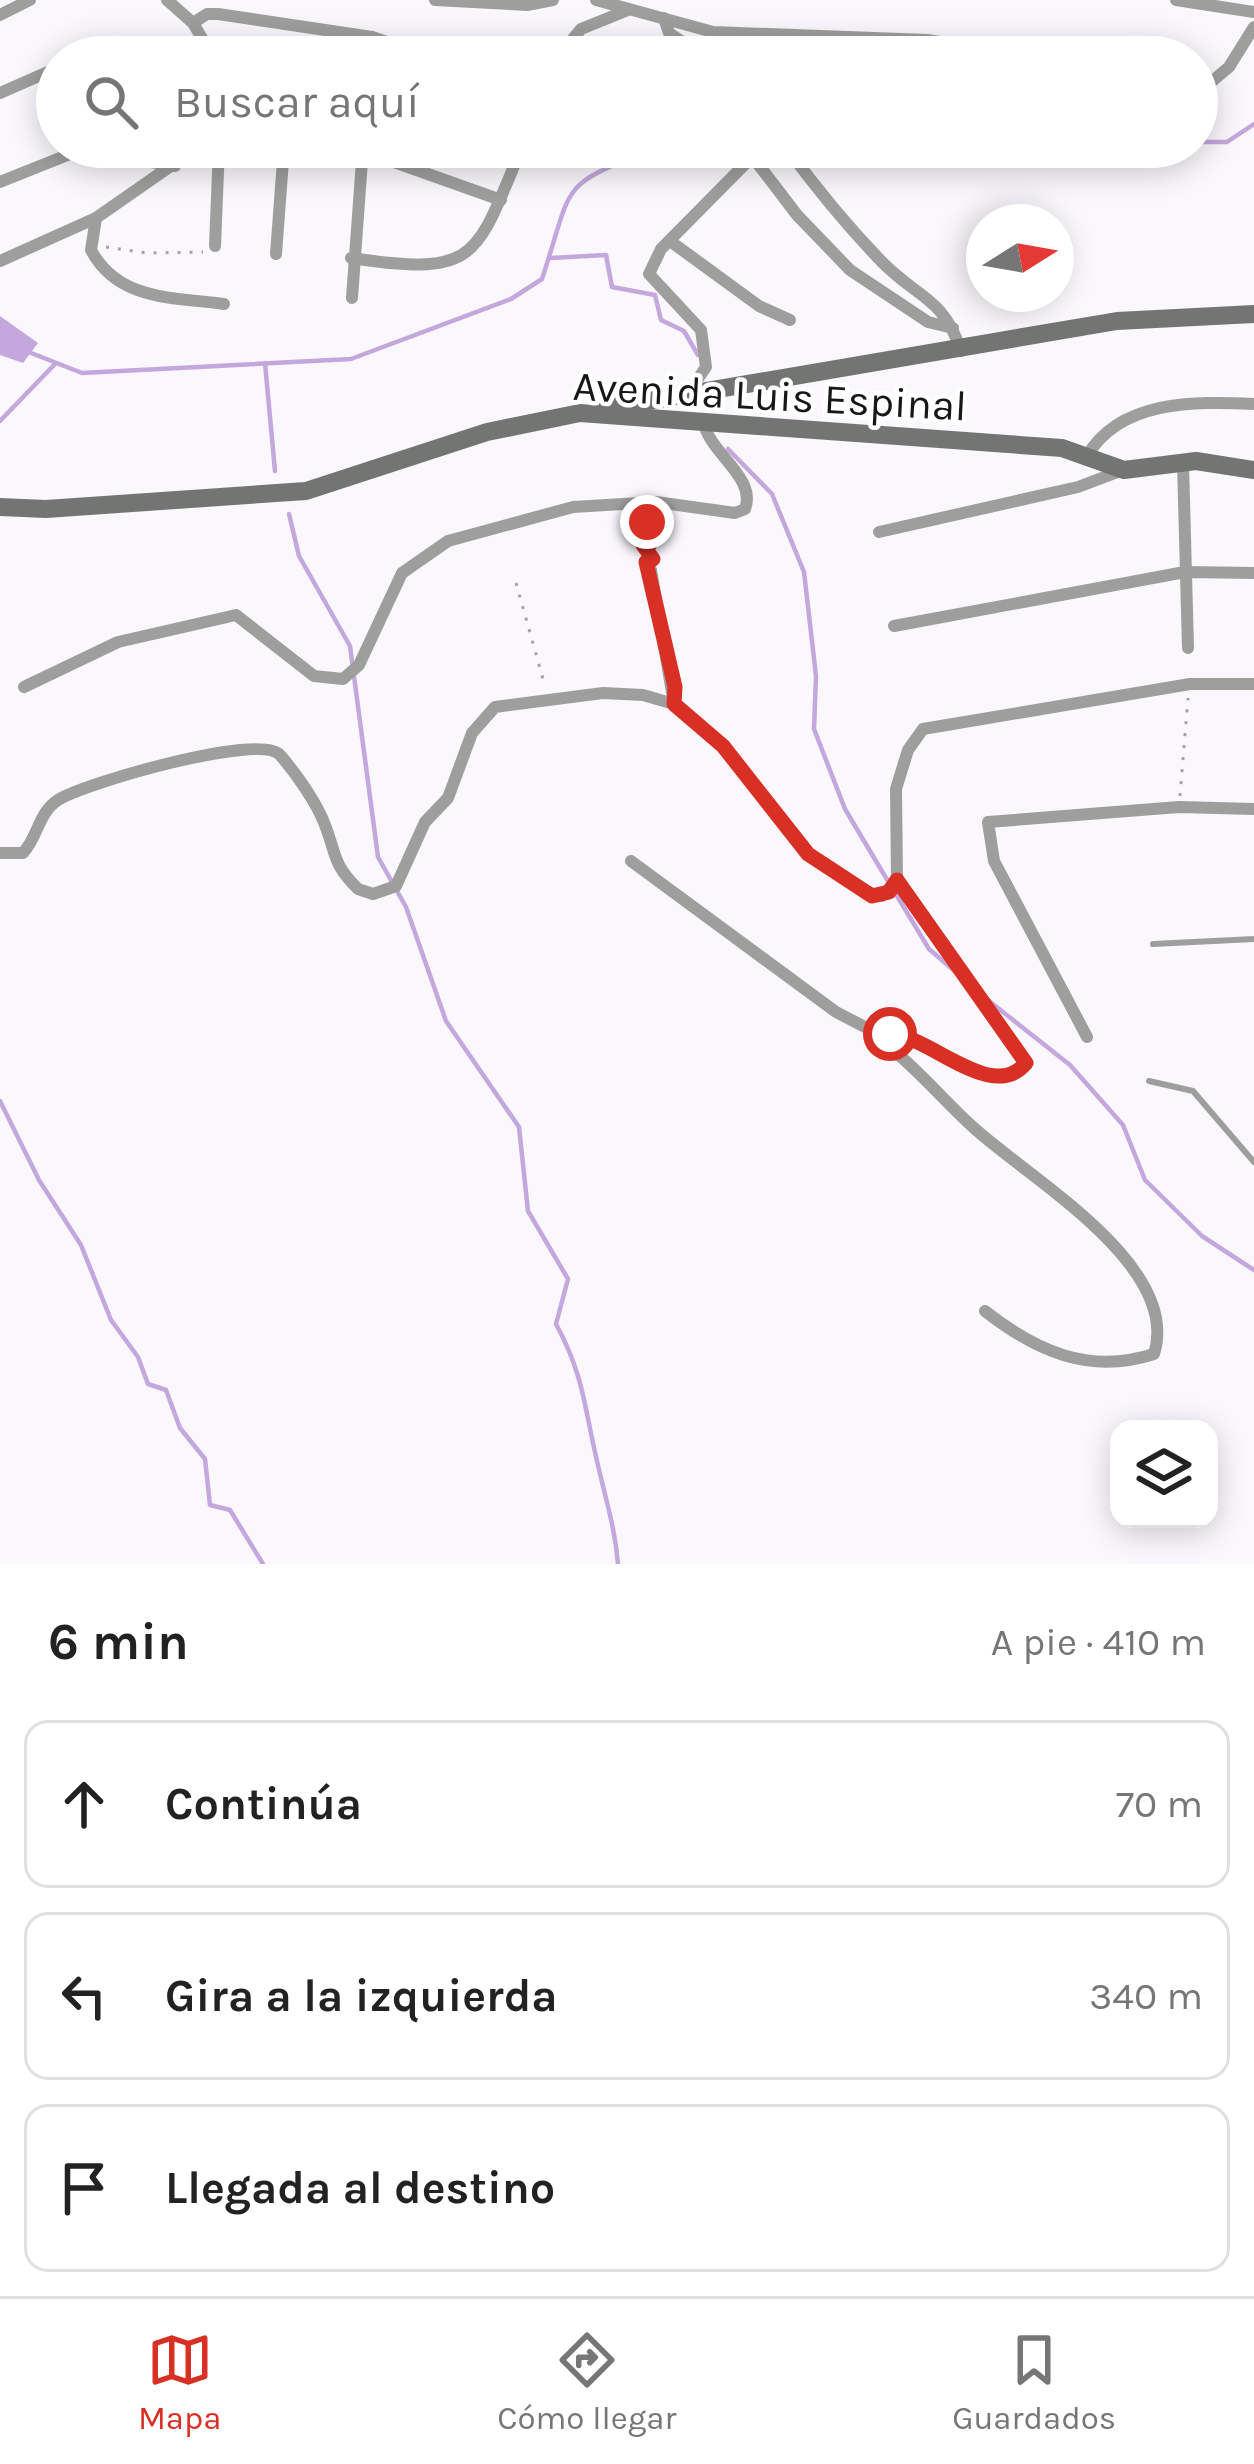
<!DOCTYPE html>
<html lang="es">
<head>
<meta charset="utf-8">
<style>
	:root { --surface:#fff; --page:#f6f6f6; --text:#222; --muted:#767676; --line:#e0e0e0; --accent:#d93025 }
	body { margin:0; font-family:Karla,sans-serif; background:var(--page); color:var(--text) }
	.controls { position:absolute; right:36px; bottom:36px; display:grid; overflow:hidden; border-radius:24px; box-shadow:0 6px 30px #0003 }
	.controls button { width:108px; height:108px; display:grid; place-items:center; padding:0; border:0; border-bottom:3px solid var(--line); background:var(--surface); color:var(--text); font:60px sans-serif }
	.compass { position:absolute; left:966px; top:204px; width:108px; height:108px; border-radius:50%; background:var(--surface); box-shadow:0 6px 30px #0003; rotate:79deg }
	.stop { position:absolute; width:36px; height:36px; margin:-27px; border:9px solid #d93025; border-radius:50%; background:#fff }
	.stop.end { background:#d93025; border-color:#fff; box-shadow:0 3px 12px #0008 }
	.list { margin:0; padding:0; list-style:none }
	h2 { display:flex; justify-content:space-between; align-items:center; height:156px; margin:0; padding:0 48px; font-size:51px }
	h2 small { font-size:39px; font-weight:400; color:var(--muted) }
	.list li { display:grid; grid-template-columns:78px 1fr auto; gap:36px; align-items:center; box-sizing:border-box; height:168px; margin:0 24px 24px; padding:0 24px; border:3px solid var(--line); border-radius:24px }
	.list b { display:block; font-size:45px; white-space:nowrap }
	.list em { font-size:39px; font-style:normal; color:var(--muted) }
	.icon { flex:none; width:66px; height:66px; fill:none; stroke:currentColor; stroke-width:2; stroke-linecap:round; stroke-linejoin:round }
	.map { position:relative; flex:none; width:1254px; height:1564px; overflow:hidden }
	.search { position:absolute; background:var(--surface); box-shadow:0 6px 30px #0003; left:36px; right:36px; top:36px; height:132px; display:flex; align-items:center; gap:30px; box-sizing:border-box; padding:0 42px; border-radius:66px; color:var(--muted); font-size:45px }
	.sheet { height:732px; background:var(--surface) }
	nav { display:flex; justify-content:space-around; align-items:center; box-sizing:border-box; height:168px; border-top:3px solid var(--line); background:var(--surface); font-size:33px; color:var(--muted) }
	nav a { display:grid; justify-items:center; gap:6px }
	nav .on { color:var(--accent) }
	.map>svg:first-child { display:block }
</style>
</head>
<body>
<div class="map">
<svg width="1254" height="1564" viewBox="0 0 1254 1564">
	<rect width="100%" height="100%" fill="#faf7fd"/>
	<!-- water -->
	<polygon fill="#c3a7dd" points="0,316 38,343 23,363 0,355"/>
	<g fill="none" stroke-linecap="round" stroke-linejoin="round">
		<!-- stream -->
		<g stroke="#c3a7dd" stroke-width="4.5">
			<polyline points="1197,142 1227,142 1254,124"/>
			<polyline points="551,258 606,255 612,287 655,295 661,320 684,331 698,355"/>
			<path d="M26,351L82,373L351,359L511,299L542,279C575,179 556,187 659,147"/>
			<polyline points="265,363 275,471"/>
			<polyline points="0,421 54,365"/>
			<polyline points="728,449 772,494 804,572 816,676 814,729 845,809 889,883"/>
			<path d="M289,514L299,556L350,646L378,857L406,907L446,1021L519,1127L528,1211L568,1279L556,1324C584,1376 584,1406 597,1461C605,1497 615,1527 618,1564"/>
			<polyline points="894,891 929,949 958,974"/>
			<polyline points="989,1001 1070,1065 1123,1125 1145,1180 1202,1236 1254,1270"/>
			<polyline points="0,1101 39,1180 81,1245 111,1320 138,1357 148,1384 166,1390 180,1428 205,1459 210,1505 230,1510 263,1564"/>
		</g>
		<!-- path -->
		<g stroke="#a5a3a7" stroke-width="3" stroke-dasharray="3 9" stroke-linecap="butt">
			<polyline points="106,247 147,253 203,252"/>
			<polyline points="638,517 647,522 638,523 639,533 649,531 650,544 643,545 652,556"/>
			<polyline points="516,583 545,686"/>
			<polyline points="1180,796 1188,698"/>
		</g>
		<!-- lane -->
		<g stroke="#9e9f9d" stroke-width="6">
			<polyline points="1153,944 1254,939"/>
			<polyline points="1149,1081 1193,1091 1254,1162"/>
		</g>
		<!-- street -->
		<g stroke="#9e9f9d" stroke-width="12">
			<polyline points="167,0 193,23 213,57"/>
			<polyline points="435,0 527,5 553,0"/>
			<polyline points="596,0 713,32 927,40 1036,57"/>
			<polyline points="1176,0 1254,12"/>
			<polyline points="0,15 30,0"/>
			<polyline points="664,18 669,33 705,57"/>
			<polyline points="193,23 207,14 218,14 372,37 431,57"/>
			<polyline points="371,57 372,37"/>
			<polyline points="558,57 581,29 628,10"/>
			<polyline points="0,93 57,68"/>
			<polyline points="1197,94 1229,67 1254,27"/>
			<polyline points="745,147 797,215 850,270 928,322 953,328"/>
			<path d="M786,147C816,188 847,226 883,263C919,299 944,298 961,351"/>
			<polyline points="363,151 501,200"/>
			<polyline points="0,182 80,150 175,166"/>
			<path d="M96,218L91,250C118,301 173,297 224,304"/>
			<polyline points="670,241 759,306 790,320"/>
			<polyline points="215,246 219,147"/>
			<polyline points="276,254 284,147"/>
			<path d="M351,258C479,277 475,258 522,147"/>
			<polyline points="0,261 96,218 198,147"/>
			<polyline points="352,298 363,147"/>
			<polyline points="689,392 706,367 701,330 649,274 661,249 754,155"/>
			<path d="M1087,456C1120,400 1194,401 1254,404"/>
			<polyline points="1183,463 1188,648"/>
			<polyline points="879,532 1078,487 1123,470"/>
			<polyline points="651,570 674,704"/>
			<polyline points="894,626 1185,572 1254,573"/>
			<path d="M24,687L118,642L236,615L314,676L343,679L359,665L402,573L448,541L573,507L656,502L735,513L745,509C757,478 711,454 704,424"/>
			<path d="M0,853H23C38,837 38,813 58,800C85,783 261,732 280,755C295,772 317,803 325,825C337,856 332,863 358,889L373,894L396,886L425,822L448,798L472,733L495,707L603,693L643,695L674,704L723,746L808,854L863,891L882,896L897,880L896,789L908,750L923,729L1190,684H1254"/>
			<polyline points="631,861 836,1012 886,1038"/>
			<path d="M897,880L1026,1063C996,1099 933,1046 898,1034L887,1036V1045C920,1071 944,1101 974,1128C1030,1179 1182,1266 1154,1354C1089,1375 1036,1351 985,1311"/>
			<polyline points="1087,1037 994,861 988,822 1179,807 1254,809"/>
		</g>
		<!-- secondary -->
		<g stroke="#737572" stroke-width="18">
			<polyline points="607,408 1117,321 1254,314"/>
			<polyline points="0,507 46,509 306,491 487,432 580,413 1062,448 1124,470 1196,461 1254,470"/>
		</g>
	</g>
	<g fill="none" stroke-linecap="round" stroke-linejoin="round">
		<!-- route -->
		<path stroke="#d93025" stroke-width="15" d="M647,522L638,523L639,532L649,530L650,544L643,545L653,559L646,562L675,687L674,704L723,746L808,854L872,896L889,892L897,880L1026,1063C992,1104 931,1036 890,1034"/>
	</g>
	<g text-anchor="middle" stroke-width="9" stroke-linejoin="round" paint-order="stroke">
		<!-- street labels -->
		<g font-size="42" fill="#171618" stroke="#fff">
			<text transform="translate(770 395) rotate(3)" y="15">Avenida Luis Espinal</text>
		</g>
	</g>
</svg>
<div class="controls">
<button><svg class="icon" aria-label="layers" viewBox="0 0 24 24"><path d="M12 4l9 5-9 5-9-5zM3 14l9 5 9-5"/></svg></button>
</div>
<svg class="compass" viewBox="-18 -18 36 36"><path d="M0-13l5 13h-10z" fill="#e53935"/><path d="M0 13l5-13h-10z" fill="#767676"/></svg>
<div class="stop" style="left:890px;top:1034px"></div>
<div class="stop end" style="left:647px;top:522px"></div>
<div class="search"><svg class="icon" aria-label="search" viewBox="0 0 24 24"><circle cx="10" cy="10" r="6"/><path d="M15 15l6 6"/></svg>Buscar aquí</div>
</div>
<section class="sheet">
<h2>6 min<small>A pie · 410 m</small></h2>
<ul class="list">
<li><svg class="icon" aria-label="ahead" viewBox="0 0 24 24"><path d="M12 20V5M6 11l6-6 6 6"/></svg><div><b>Continúa</b></div><em>70 m</em></li>
<li><svg class="icon" aria-label="left" viewBox="0 0 24 24"><path d="M17 20v-9H6M10 6l-5 5 5 5"/></svg><div><b>Gira a la izquierda</b></div><em>340 m</em></li>
<li><svg class="icon" aria-label="arrive" viewBox="0 0 24 24"><path d="M6 21V4h12l-3 4 3 4H6"/></svg><div><b>Llegada al destino</b></div></li>
</ul>
</section>
<nav>
<a class="on"><svg class="icon" aria-label="map" viewBox="0 0 24 24"><path d="M3 6l6-2 6 2 6-2v14l-6 2-6-2-6 2zM9 4v14M15 6v14"/></svg>Mapa</a>
<a><svg class="icon" aria-label="directions" viewBox="0 0 24 24"><path d="M12 3l9 9-9 9-9-9zM9 14v-3h6M13 9l2 2-2 2"/></svg>Cómo llegar</a>
<a><svg class="icon" aria-label="saved" viewBox="0 0 24 24"><path d="M7 4h10v16l-5-4-5 4z"/></svg>Guardados</a>
</nav>
</body>
</html>
